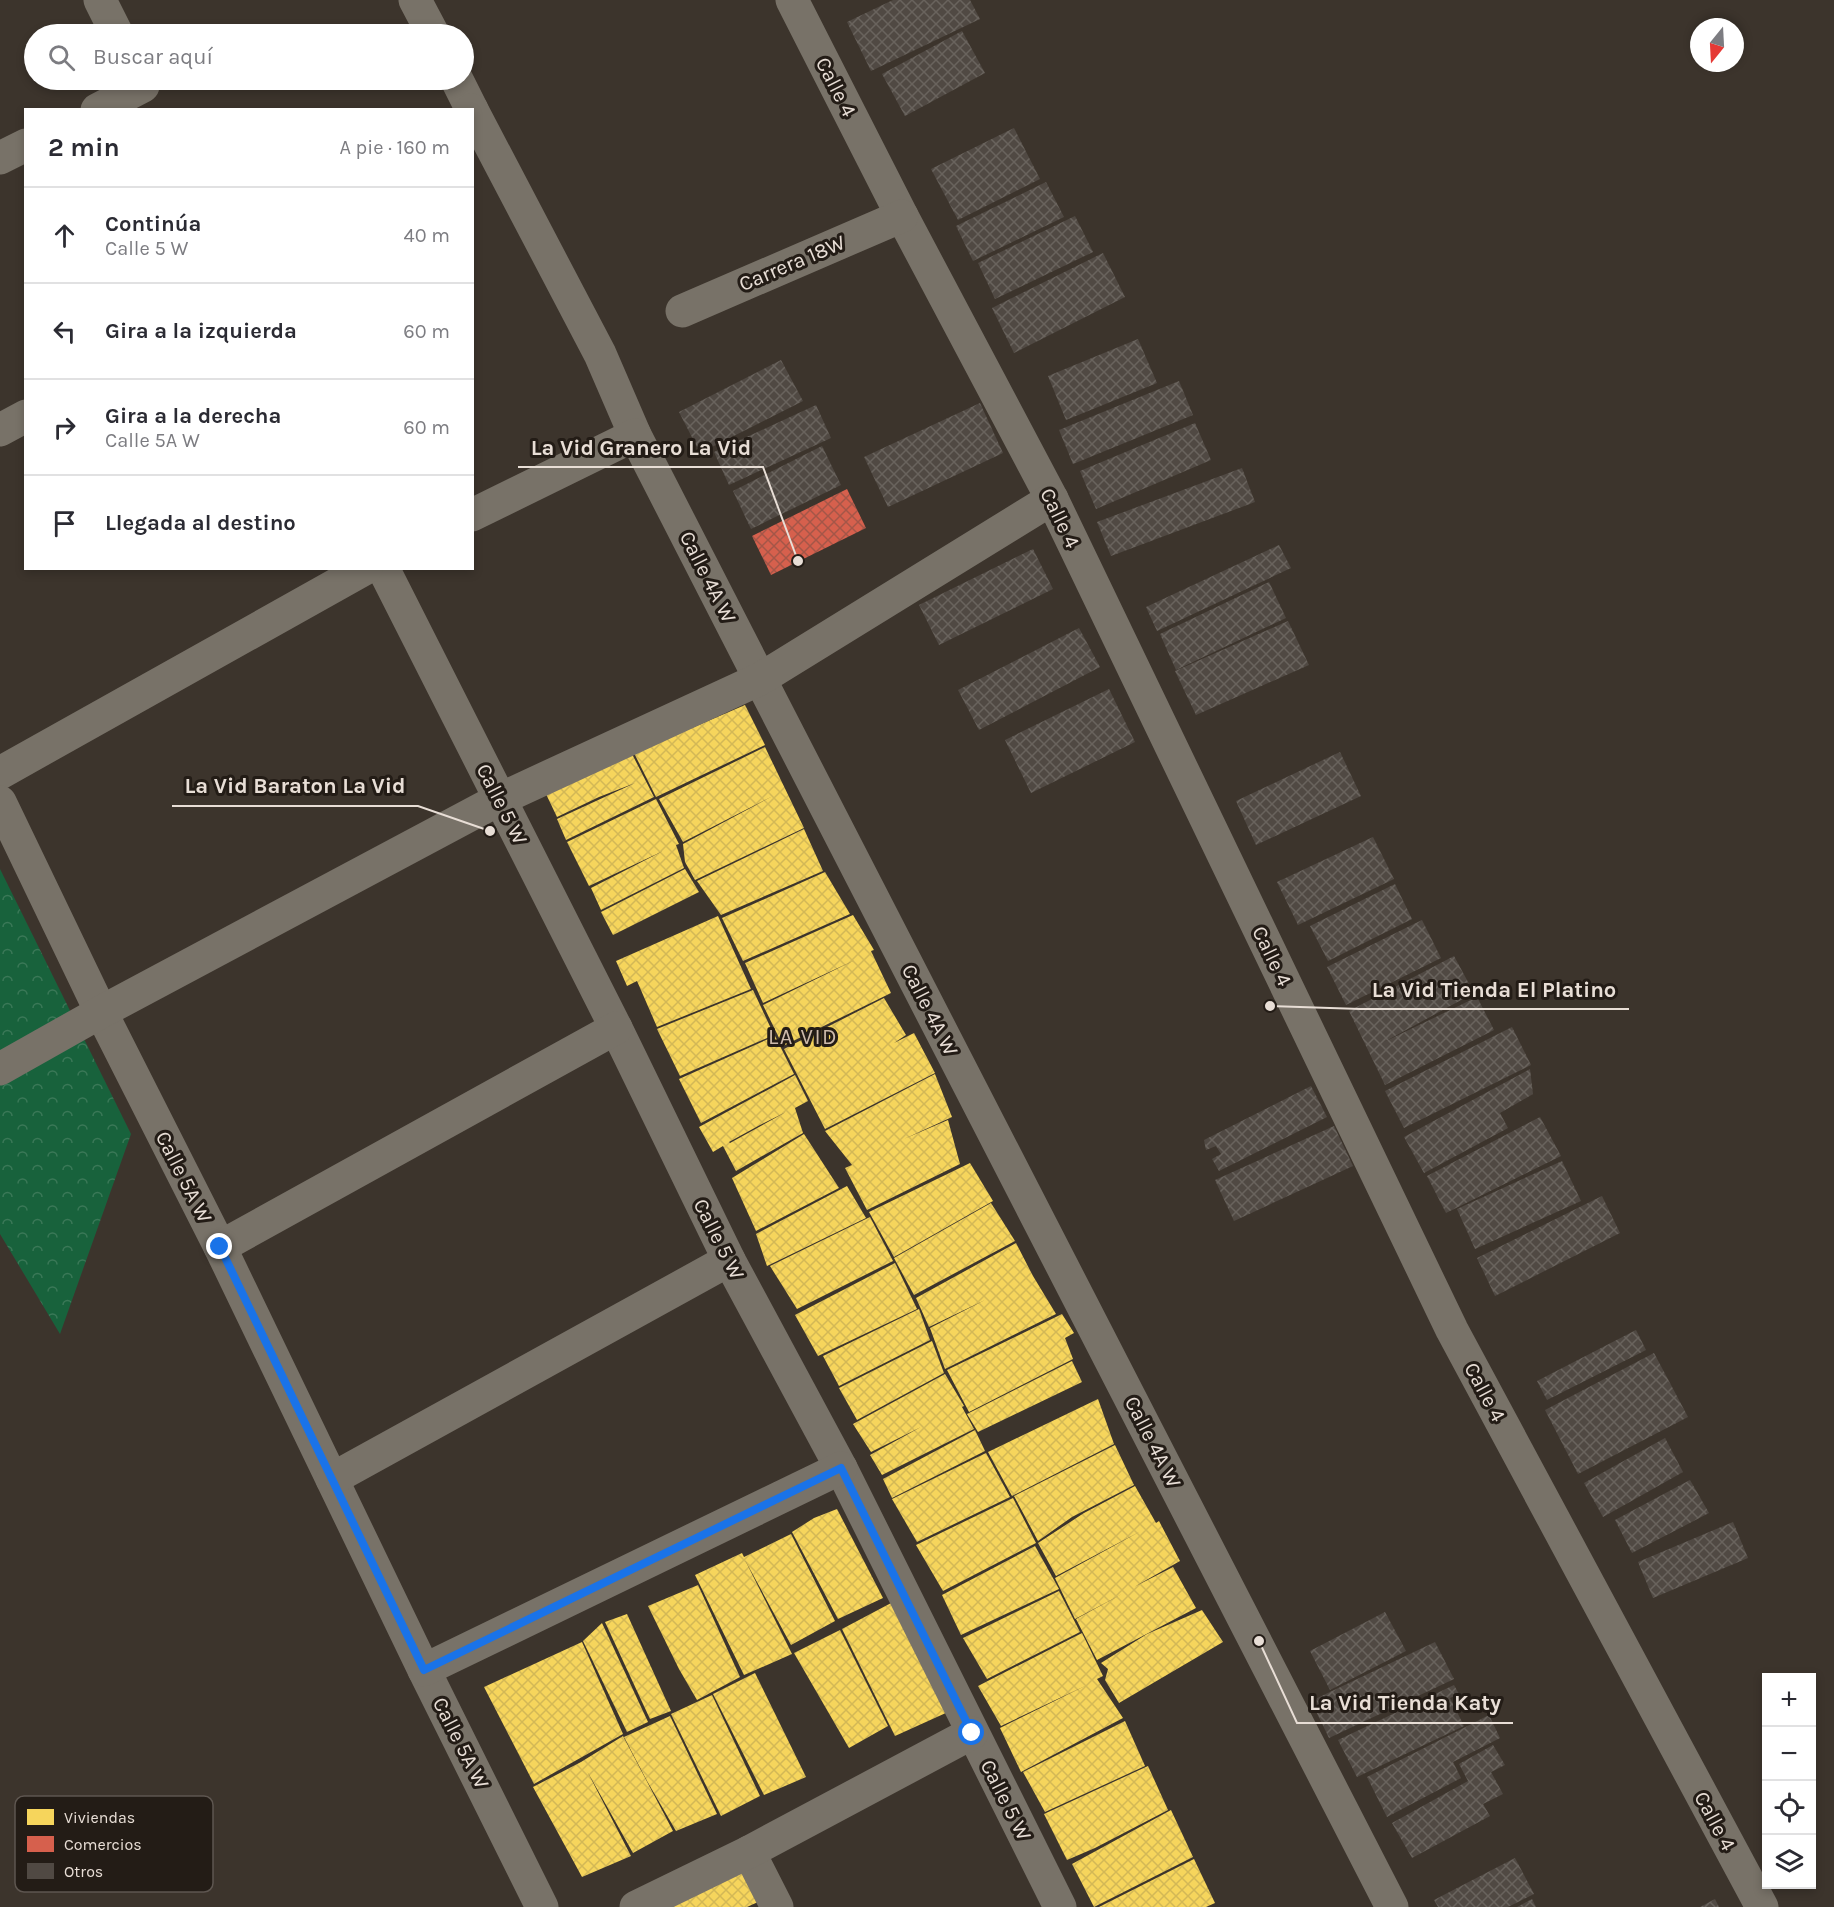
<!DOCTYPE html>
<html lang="es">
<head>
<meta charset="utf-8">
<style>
	:root { --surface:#fff; --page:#f7f7f7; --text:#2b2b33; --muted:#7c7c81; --line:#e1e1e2 }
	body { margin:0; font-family:Karla,sans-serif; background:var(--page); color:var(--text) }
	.controls { position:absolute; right:18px; bottom:18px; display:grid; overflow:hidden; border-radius:0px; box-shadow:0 3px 9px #0003 }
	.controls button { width:54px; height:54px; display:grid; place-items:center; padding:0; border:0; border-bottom:2px solid var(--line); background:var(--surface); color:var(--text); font:30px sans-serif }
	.compass { position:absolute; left:1690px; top:18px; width:54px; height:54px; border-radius:50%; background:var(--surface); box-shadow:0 3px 9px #0003; rotate:198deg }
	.stop { position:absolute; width:18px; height:18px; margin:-14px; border:4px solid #1a73e8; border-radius:50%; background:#fff }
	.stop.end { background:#1a73e8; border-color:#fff; box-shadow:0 2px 6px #0008 }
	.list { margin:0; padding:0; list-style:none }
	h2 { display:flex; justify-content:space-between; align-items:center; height:78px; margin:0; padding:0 24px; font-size:26px }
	h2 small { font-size:20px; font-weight:400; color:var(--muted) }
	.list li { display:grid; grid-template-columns:39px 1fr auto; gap:18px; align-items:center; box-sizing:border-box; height:96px; padding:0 24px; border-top:2px solid var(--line) }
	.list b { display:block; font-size:22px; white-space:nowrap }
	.list p { margin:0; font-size:20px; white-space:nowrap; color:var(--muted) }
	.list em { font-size:20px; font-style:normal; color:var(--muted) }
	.icon { flex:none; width:33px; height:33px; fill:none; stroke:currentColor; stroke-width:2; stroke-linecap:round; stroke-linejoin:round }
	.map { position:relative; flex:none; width:1834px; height:1907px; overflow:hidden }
	.search { position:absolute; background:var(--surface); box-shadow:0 3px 9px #0003; left:24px; top:24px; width:450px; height:66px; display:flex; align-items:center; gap:15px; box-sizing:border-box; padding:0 21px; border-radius:33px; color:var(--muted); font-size:22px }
	.panel { position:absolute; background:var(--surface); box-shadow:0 3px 9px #0003; left:24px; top:108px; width:450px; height:462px; border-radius:0px }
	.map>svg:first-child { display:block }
</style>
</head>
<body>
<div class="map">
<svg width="1834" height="1907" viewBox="0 0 1834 1907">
	<defs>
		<pattern id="forest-crowns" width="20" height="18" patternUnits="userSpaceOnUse" patternTransform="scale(1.5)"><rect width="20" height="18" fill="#18623c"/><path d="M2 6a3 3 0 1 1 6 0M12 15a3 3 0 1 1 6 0" fill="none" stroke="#3a7857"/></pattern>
		<pattern id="homes-cross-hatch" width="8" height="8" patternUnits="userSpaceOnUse" patternTransform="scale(1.5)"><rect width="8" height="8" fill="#f6d55c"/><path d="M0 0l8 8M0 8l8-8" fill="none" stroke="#d3b856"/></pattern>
		<pattern id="shops-cross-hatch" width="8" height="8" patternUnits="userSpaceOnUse" patternTransform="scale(1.5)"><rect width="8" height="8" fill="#d6604d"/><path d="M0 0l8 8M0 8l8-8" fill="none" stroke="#a45648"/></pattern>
		<pattern id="building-cross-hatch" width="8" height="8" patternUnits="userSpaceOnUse" patternTransform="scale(1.5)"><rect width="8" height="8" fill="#504943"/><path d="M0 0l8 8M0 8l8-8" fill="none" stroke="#69635d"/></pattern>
	</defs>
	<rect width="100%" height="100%" fill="#3c342c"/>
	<!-- forest -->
	<polygon fill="url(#forest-crowns)" points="0,869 131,1134 60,1334 0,1234"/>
	<!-- homes -->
	<g fill="url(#homes-cross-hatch)" fill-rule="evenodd">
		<polygon points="745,705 765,745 656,797 634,753"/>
		<polygon points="765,747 804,828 695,880 685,862 683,844 773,796 683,842 659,799"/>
		<polygon points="631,752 654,797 566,840 557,819 635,783 599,797 557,817 545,792"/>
		<polygon points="656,799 679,844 676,845 684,868 601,910 591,888 663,851 589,886 567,842"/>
		<polygon points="804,829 823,871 721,915 697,881"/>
		<polygon points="685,869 699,892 613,935 601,912"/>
		<polygon points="825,872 850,914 743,961 722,918"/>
		<polygon points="853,915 874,950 871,951 891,993 783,1046 763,1005 855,960 763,1003 745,963"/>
		<polygon points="718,916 751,989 657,1027 637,981 627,986 616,961"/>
		<polygon points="753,990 774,1035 680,1076 657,1029"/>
		<polygon points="884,998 906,1035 894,1043 914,1033 935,1073 825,1129 784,1049"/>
		<polygon points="775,1036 794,1074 701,1123 679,1079"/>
		<polygon points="935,1074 952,1117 904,1139 948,1120 960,1164 867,1210 845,1168 852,1165 825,1131"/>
		<path d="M795,1075L808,1101L795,1108L803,1133L736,1171L723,1146L713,1152L699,1127ZM786,1112L730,1143L729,1142L760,1125Z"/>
		<polygon points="804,1134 839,1188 756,1231 732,1178"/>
		<polygon points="970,1163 993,1201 894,1257 869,1212"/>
		<polygon points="847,1186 866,1218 767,1266 756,1234"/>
		<polygon points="991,1203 1015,1241 914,1295 894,1258"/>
		<polygon points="870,1217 893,1261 797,1309 770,1266"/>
		<polygon points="1016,1243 1033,1276 1056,1314 945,1369 930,1328 985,1300 929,1327 916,1298"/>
		<polygon points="895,1263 917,1309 818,1356 795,1315"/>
		<polygon points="919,1309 930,1340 839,1386 823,1356"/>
		<polygon points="1062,1314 1074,1333 1065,1338 1073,1359 969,1412 947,1370"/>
		<polygon points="932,1341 944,1373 857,1420 839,1388"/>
		<polygon points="1072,1361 1082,1382 978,1432 967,1414"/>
		<polygon points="945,1374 964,1406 962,1407 974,1429 882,1475 870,1455 921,1427 871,1452 853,1424"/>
		<polygon points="1098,1399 1114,1444 1012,1496 988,1452"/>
		<polygon points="975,1430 985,1451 892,1498 883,1479"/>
		<polygon points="1115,1445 1134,1485 1072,1517 1038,1541 1014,1496"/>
		<polygon points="986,1453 1010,1497 917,1542 892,1499"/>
		<polygon points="1135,1486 1156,1523 1159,1521 1180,1561 1134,1587 1173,1567 1196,1608 1097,1660 1076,1619 1124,1593 1075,1619 1055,1578 1141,1531 1056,1576 1038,1543 1084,1513"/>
		<polygon points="1013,1498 1036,1543 943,1591 916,1545"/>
		<polygon points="837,1509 883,1598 838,1619 792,1532 814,1518"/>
		<polygon points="791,1534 835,1621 791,1645 745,1560 792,1654 744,1675 695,1575 742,1553 744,1557"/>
		<polygon points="1035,1546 1059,1589 961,1635 942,1595"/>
		<polygon points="698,1585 740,1677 697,1700 679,1669 648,1606"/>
		<polygon points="1059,1591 1080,1632 987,1679 963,1638"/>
		<polygon points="893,1602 948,1712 895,1736 842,1629"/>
		<polygon points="1202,1610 1223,1642 1119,1703 1105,1680 1108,1669 1101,1663 1147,1634"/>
		<polygon points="627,1614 671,1711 650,1719 605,1622"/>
		<polygon points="602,1623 648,1722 627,1732 583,1641"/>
		<polygon points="840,1630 888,1726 849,1748 794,1653"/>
		<polygon points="1082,1633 1103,1676 1097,1679 1123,1718 1021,1772 1000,1728 1087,1685 1001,1726 978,1686"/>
		<polygon points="582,1642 623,1734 534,1784 484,1687"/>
		<polygon points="755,1673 806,1777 764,1795 713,1694"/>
		<polygon points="712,1695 760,1796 721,1816 671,1714"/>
		<polygon points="670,1716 717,1814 676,1831 647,1781 624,1737"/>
		<polygon points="1125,1721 1145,1766 1045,1812 1023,1772"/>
		<polygon points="623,1736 673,1831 633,1853 587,1771 631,1856 582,1877 533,1787 581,1762"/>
		<polygon points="1148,1766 1168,1810 1095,1848 1067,1860 1044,1814"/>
		<polygon points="1171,1810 1193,1857 1094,1907 1072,1864"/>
		<polygon points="744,1857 758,1902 747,1907 669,1907"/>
		<polygon points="1194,1859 1215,1903 1206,1907 1099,1907"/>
	</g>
	<!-- shops -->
	<polygon fill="url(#shops-cross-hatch)" points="847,489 866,528 771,575 752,536"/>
	<!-- building -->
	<g fill="url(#building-cross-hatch)">
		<polygon points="893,0 970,0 980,19 871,71 847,22"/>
		<polygon points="962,31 985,73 905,116 882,74"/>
		<polygon points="1014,128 1040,179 958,220 931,169"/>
		<polygon points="1046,182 1064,217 973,261 956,226"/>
		<polygon points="1075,216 1093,252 995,299 978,263"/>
		<polygon points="1103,253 1125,297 1014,353 992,308"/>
		<polygon points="1138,339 1157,383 1066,420 1048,376"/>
		<polygon points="781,360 803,401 700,453 679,412"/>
		<polygon points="1179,381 1193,415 1073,464 1059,430"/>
		<polygon points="980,403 1003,453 888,507 864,457"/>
		<polygon points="816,405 831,438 729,485 714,452"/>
		<polygon points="1195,423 1211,460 1096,509 1080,471"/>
		<polygon points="822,446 841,485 751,529 733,491"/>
		<polygon points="1242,468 1255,502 1111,556 1097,522"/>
		<polygon points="1279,545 1291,568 1157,631 1146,607"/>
		<polygon points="1033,549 1053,589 939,645 919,605"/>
		<polygon points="1269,582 1286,618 1176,670 1160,634"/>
		<polygon points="1288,621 1309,665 1196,715 1175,671"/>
		<polygon points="1079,628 1100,667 979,730 958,690"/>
		<polygon points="1109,689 1135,742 1031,793 1005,740"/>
		<polygon points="1340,752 1361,796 1256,845 1236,801"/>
		<polygon points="1373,837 1394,879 1298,925 1277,882"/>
		<polygon points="1395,884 1412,919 1328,961 1310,926"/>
		<polygon points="1422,920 1441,958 1346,1005 1327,967"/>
		<polygon points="1454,956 1474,993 1384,1042 1477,997 1494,1030 1385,1085 1349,1011"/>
		<polygon points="1512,1027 1531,1065 1404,1128 1385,1091"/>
		<polygon points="1530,1069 1533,1094 1500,1113 1508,1128 1424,1173 1404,1137"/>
		<polygon points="1311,1086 1327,1117 1219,1171 1212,1159 1221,1154 1216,1146 1206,1150 1204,1140"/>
		<polygon points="1540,1117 1561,1156 1446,1213 1427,1176"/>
		<polygon points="1334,1126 1353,1166 1234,1221 1215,1180"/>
		<polygon points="1562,1161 1581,1201 1475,1249 1457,1209"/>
		<polygon points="1602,1196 1620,1233 1495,1296 1477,1258"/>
		<polygon points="1636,1330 1646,1350 1547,1400 1537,1381"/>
		<polygon points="1654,1353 1688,1417 1578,1474 1545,1410"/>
		<polygon points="1665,1438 1683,1472 1603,1517 1584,1483"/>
		<polygon points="1690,1480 1709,1513 1632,1553 1615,1520"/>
		<polygon points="1733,1522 1748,1558 1653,1598 1638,1562"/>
		<polygon points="1385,1612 1406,1651 1330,1690 1310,1651"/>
		<polygon points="1435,1642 1454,1679 1329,1738 1311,1701"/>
		<polygon points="1454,1685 1459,1694 1450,1698 1464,1726 1357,1777 1338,1740"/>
		<polygon points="1489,1715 1500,1738 1453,1762 1461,1778 1387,1817 1367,1777"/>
		<polygon points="1493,1745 1505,1765 1491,1772 1503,1794 1483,1804 1490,1816 1412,1858 1392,1823 1468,1781 1459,1764"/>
		<polygon points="1515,1858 1534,1894 1508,1907 1438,1907 1434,1900"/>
		<polygon points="1532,1899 1536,1907 1517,1907"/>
		<polygon points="1715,1899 1719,1907 1700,1907"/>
	</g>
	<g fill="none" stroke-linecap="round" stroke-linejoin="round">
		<!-- minor -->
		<g stroke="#787268" stroke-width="33">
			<polyline points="100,0 117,34"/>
			<polyline points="415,0 433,34"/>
			<polyline points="792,0 902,216 1052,499 1452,1330 1762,1907"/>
			<polyline points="457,80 472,110"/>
			<polyline points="97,110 143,86"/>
			<polyline points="472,110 600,354 635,435 760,679 1392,1907"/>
			<polyline points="0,158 26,145"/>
			<polyline points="682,311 902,216"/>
			<polyline points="0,430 26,416"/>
			<polyline points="472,515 635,435"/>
			<polyline points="383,568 616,1028 729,1260 841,1468 1060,1907"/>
			<polyline points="0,773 366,568"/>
			<polyline points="0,802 101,1012 220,1247 424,1670 542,1907"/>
			<polyline points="0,1069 101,1012 500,799 760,679 1052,499"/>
			<polyline points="220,1247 616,1028"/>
			<polyline points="332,1479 729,1260"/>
			<polyline points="424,1670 841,1468"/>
			<polyline points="749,1852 777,1907"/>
			<polyline points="636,1907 749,1852 972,1733"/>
		</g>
	</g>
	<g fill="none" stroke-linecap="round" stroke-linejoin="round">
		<!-- route -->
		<polyline stroke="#1a73e8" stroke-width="8" points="220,1247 424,1670 841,1468 972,1733"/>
	</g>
	<g text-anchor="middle" stroke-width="6" stroke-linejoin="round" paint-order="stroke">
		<!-- street labels -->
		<g font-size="21" fill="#e8ded6" stroke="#231c16">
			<text transform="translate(836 87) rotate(63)" y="7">Calle 4</text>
			<text transform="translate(792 263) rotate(-23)" y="7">Carrera 18W</text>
			<text transform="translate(1060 518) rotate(64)" y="7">Calle 4</text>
			<text transform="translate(708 577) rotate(63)" y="7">Calle 4A W</text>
			<text transform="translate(502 804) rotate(63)" y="7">Calle 5 W</text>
			<text transform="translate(1272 956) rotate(64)" y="7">Calle 4</text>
			<text transform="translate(930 1010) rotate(63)" y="7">Calle 4A W</text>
			<text transform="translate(184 1177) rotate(63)" y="7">Calle 5A W</text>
			<text transform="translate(719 1239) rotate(63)" y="7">Calle 5 W</text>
			<text transform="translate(1485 1392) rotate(62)" y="7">Calle 4</text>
			<text transform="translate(1153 1442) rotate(63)" y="7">Calle 4A W</text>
			<text transform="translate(461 1743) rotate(63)" y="7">Calle 5A W</text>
			<text transform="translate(1006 1800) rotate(63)" y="7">Calle 5 W</text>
			<text transform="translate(1715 1821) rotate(62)" y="7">Calle 4</text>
		</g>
		<!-- neighbourhood labels -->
		<g font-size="22" letter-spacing="1.5" fill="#cdbaaa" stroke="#231c16">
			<text x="803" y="1044">LA VID</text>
		</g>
	</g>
	<!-- legend -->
	<rect x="15" y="1796" width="198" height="96" rx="9" fill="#231c16" stroke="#5e5650" stroke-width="1.5"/>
	<rect x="27" y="1809" width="27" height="16" fill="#f6d55c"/>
	<rect x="27" y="1836" width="27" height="16" fill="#d6604d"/>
	<rect x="27" y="1863" width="27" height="16" fill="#504943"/>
	<g font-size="16" fill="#e8ded6">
		<text x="64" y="1823">Viviendas</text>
		<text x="64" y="1850">Comercios</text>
		<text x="64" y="1877">Otros</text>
	</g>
	<!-- callouts -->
	<path fill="none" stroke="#e8ded6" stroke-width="2" d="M798 561L763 467H518M490 831L418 806H172M1270 1006L1360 1009H1629M1259 1641L1297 1723H1513"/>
	<g fill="#e8ded6" stroke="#231c16" stroke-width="2">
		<circle cx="798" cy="561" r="6"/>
		<circle cx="490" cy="831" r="6"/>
		<circle cx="1270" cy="1006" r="6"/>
		<circle cx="1259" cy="1641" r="6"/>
	</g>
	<g font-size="22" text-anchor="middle" font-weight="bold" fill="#e8ded6" stroke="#231c16" stroke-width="6" stroke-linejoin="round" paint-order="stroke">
		<text x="641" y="455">La Vid Granero La Vid</text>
		<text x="295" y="793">La Vid Baraton La Vid</text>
		<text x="1494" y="997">La Vid Tienda El Platino</text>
		<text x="1405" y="1710">La Vid Tienda Katy</text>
	</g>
</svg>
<div class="controls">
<button>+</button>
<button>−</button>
<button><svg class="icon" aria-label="locate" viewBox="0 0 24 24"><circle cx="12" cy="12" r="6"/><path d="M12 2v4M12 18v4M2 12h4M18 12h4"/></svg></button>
<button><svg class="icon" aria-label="layers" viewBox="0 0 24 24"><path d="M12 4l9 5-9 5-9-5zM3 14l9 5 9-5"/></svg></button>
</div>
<svg class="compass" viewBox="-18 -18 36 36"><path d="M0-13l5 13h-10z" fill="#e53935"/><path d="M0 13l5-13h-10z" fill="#7c7c81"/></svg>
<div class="stop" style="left:972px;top:1733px"></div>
<div class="stop end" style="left:220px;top:1247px"></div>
<div class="search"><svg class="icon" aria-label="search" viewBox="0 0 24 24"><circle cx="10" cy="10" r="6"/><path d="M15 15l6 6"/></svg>Buscar aquí</div>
<section class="panel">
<h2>2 min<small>A pie · 160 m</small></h2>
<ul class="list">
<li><svg class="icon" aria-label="ahead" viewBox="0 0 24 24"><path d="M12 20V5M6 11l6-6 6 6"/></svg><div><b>Continúa</b><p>Calle 5 W</p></div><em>40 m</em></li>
<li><svg class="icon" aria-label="left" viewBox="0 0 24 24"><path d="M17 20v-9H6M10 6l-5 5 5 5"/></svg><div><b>Gira a la izquierda</b></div><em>60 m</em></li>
<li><svg class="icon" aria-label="right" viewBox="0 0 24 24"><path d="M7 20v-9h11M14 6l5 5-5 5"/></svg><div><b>Gira a la derecha</b><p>Calle 5A W</p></div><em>60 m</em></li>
<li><svg class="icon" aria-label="arrive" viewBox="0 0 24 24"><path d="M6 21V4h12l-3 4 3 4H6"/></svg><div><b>Llegada al destino</b></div></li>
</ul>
</section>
</div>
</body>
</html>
